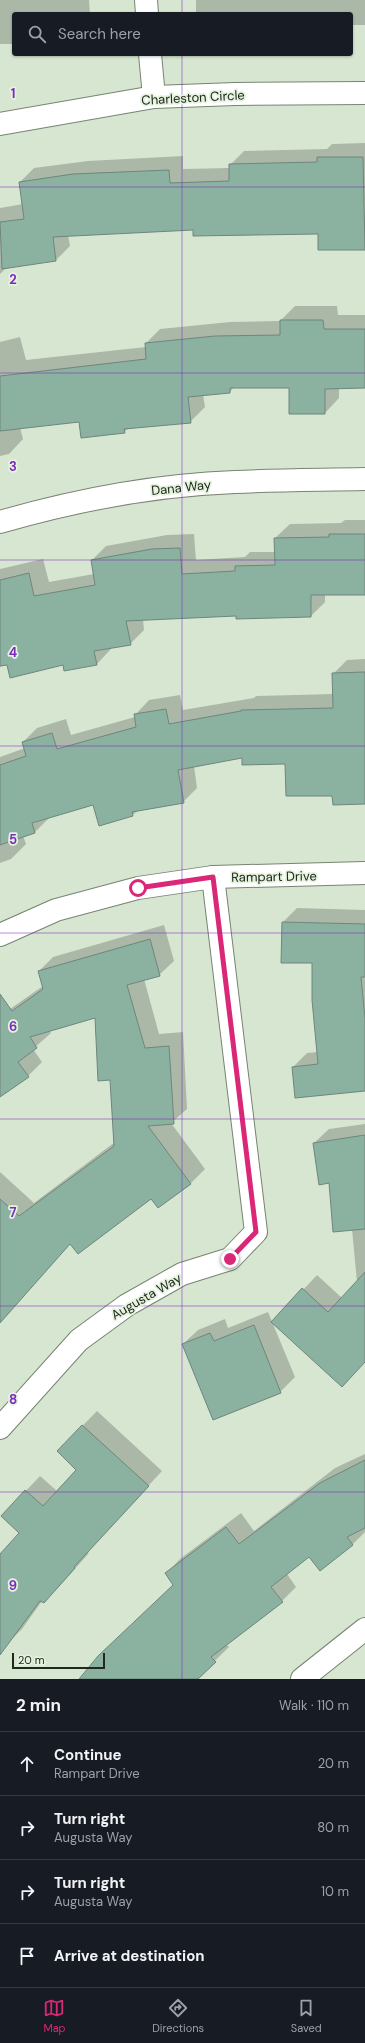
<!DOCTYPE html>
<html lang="en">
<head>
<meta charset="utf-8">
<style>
	:root { --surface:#171b24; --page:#242831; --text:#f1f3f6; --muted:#9ea1a6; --line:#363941; --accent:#db2777 }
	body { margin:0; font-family:"DM Sans",sans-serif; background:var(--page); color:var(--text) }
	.scale { position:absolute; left:12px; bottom:10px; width:93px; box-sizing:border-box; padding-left:4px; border:2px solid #22271f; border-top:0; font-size:11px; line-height:14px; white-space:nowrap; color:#22271f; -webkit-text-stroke:3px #e4f3de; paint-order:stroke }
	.stop { position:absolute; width:12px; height:12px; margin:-9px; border:3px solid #db2777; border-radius:50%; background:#fff }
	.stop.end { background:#db2777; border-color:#fff; box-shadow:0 1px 4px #0008 }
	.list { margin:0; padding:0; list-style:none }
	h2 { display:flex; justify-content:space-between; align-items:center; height:52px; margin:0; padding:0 16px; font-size:17px }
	h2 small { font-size:13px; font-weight:400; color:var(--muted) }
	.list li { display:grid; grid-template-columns:26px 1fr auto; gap:12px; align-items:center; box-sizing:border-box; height:64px; padding:0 16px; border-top:1px solid var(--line) }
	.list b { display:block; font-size:15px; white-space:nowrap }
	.list p { margin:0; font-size:13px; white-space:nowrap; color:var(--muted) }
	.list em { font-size:13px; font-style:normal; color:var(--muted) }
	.icon { flex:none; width:22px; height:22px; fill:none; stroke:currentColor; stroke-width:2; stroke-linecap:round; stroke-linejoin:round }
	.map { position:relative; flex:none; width:365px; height:1679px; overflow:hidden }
	.search { position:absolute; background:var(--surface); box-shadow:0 1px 3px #0004; left:12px; right:12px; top:12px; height:44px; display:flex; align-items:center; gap:10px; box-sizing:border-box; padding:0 14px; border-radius:4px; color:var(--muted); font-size:15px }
	.sheet { height:308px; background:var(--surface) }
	nav { display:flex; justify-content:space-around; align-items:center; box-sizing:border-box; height:56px; border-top:1px solid var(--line); background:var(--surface); font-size:11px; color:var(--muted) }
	nav a { display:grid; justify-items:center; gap:2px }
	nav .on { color:var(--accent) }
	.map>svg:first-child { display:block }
</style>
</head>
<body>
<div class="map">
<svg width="365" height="1679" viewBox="0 0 365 1679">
	<rect width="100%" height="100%" fill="#d7e6d1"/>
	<!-- shadow -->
	<g fill="#0003">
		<polygon points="0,0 89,0 90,14 14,14 14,44 0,44"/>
		<polygon points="196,0 365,0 365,25 351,25 351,14 196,14"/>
		<polygon points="365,143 365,249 319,249 319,233 194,229 68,235 70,246 56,260 7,267 0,274 0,208 23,204 20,182 34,168 88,161 183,156 183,169 230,168 230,165 244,151 327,149 332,144"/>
		<polygon points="295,306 337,306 338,315 365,315 365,387 339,387 339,398 325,413 290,386 234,387 230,392 203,394 205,407 190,422 129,428 124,432 80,421 20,427 23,439 9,454 0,456 0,342 20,337 26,360 146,347 146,343 160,329 230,322 280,321"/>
		<polygon points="345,520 365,520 365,594 325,594 325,602 311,616 237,614 143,619 144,630 130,644 110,647 111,649 97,664 8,664 0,667 0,569 43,559 49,582 94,574 92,560 106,546 167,535 194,534 196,560 245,557 250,552 276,552 275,538 290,524 341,523"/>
		<polygon points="365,659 365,803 333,795 286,763 243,757 194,766 197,788 183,802 138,810 133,815 99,825 93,804 49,818 35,832 23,836 26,844 11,859 0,863 0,757 25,748 23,742 37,728 66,719 71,735 135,717 135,715 149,700 180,695 183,710 254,698 256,696 334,694 333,674 347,660"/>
		<polygon points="297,908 365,910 365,1090 293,1067 307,1053 318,1052 313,962 283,922"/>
		<polygon points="164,925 174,961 159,975 144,979 159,1034 183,1032 187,1109 171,1123 205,1169 191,1183 158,1207 151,1198 71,1243 41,1275 0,1227 0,1172 34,1203 115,1142 111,1079 95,1017 49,1030 51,1033 33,1049 42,1062 28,1076 0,1096 0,1016 43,986 39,971 53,957"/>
		<polygon points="365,1124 365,1362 273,1322 317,1275 342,1298 357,1282 352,1229 330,1182 314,1143 329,1129"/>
		<polygon points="268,1312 295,1377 280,1392 183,1344 198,1330 225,1319 228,1328"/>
		<polygon points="97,1411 162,1471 87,1552 89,1553 58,1588 42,1601 22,1629 0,1651 0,1555 21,1533 2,1516 40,1476 57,1491 77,1470 58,1451"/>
		<polygon points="365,1454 365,1532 353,1544 320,1569 309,1556 287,1574 296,1587 282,1601 226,1644 229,1647 196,1679 79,1679 174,1584 166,1574 180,1559 241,1513 254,1531 335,1468"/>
	</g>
	<!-- building -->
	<g fill="#8bb1a1" stroke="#6e867c">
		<polygon points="317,157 363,157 365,250 318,250 318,234 193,236 193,230 53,237 56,261 2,269 0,222 24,219 19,182 73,174 169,170 170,183 229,181 229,164 317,162"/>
		<polygon points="280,320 323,320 324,329 365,329 365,388 325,389 325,414 289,414 289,388 230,388 230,393 188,397 191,423 124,429 125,433 81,438 79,422 0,431 0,376 146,359 145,343 215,336 280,335"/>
		<polygon points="329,534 365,534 365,595 311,595 311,617 236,619 236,616 126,621 131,645 94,651 97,665 64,671 63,665 10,678 7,665 0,666 0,580 29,573 34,596 95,585 91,560 152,549 180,548 182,574 235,571 235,566 275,565 274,538 329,537"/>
		<polygon points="365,672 365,804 333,805 332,796 286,796 285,764 242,765 242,758 178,770 184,803 132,812 133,816 99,826 93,805 32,823 35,833 0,845 0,765 26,756 22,742 52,733 57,749 136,727 134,714 166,709 169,724 241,711 241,710 333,708 332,673"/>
		<polygon points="282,922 365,924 365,977 361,977 365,1018 365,1091 295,1098 292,1067 318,1064 312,1000 312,963 281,963"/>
		<polygon points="150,939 160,976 127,985 145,1048 169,1046 174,1124 148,1126 191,1184 158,1208 151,1199 78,1254 70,1244 0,1323 0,1199 19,1216 114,1146 110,1080 98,1081 95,1018 30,1037 37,1048 18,1062 29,1077 0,1097 0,994 12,1011 43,989 38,971"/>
		<polygon points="365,1135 365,1229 333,1232 329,1183 319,1185 313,1143"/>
		<polygon points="365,1272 365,1362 342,1387 271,1322 302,1288 328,1312"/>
		<polygon points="254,1325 281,1393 213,1420 182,1344 210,1333 214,1341"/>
		<polygon points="82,1425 149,1486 74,1567 75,1568 44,1603 40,1601 0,1655 0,1554 19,1533 1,1516 25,1490 43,1506 76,1470 57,1451"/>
		<polygon points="365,1460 365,1528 347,1537 353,1545 320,1571 309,1557 271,1587 283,1602 211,1657 216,1662 198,1679 79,1679 98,1656 173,1585 165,1573 226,1527 239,1544 320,1483"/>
	</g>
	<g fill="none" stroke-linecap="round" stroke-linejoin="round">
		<defs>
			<g id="minor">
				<polyline points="146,0 147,14"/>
				<polyline points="150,54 154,97"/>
				<polyline points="0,124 154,97 235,94 365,93"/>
				<path d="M0,522C76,500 155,485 235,482C278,480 322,480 365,479"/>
				<polyline points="0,935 56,910 138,888 213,877 365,873"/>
				<polyline points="0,1428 79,1340 127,1305 182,1274 230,1259 256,1232 213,877"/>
				<polyline points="302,1679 365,1629"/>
			</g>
		</defs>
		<!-- minor casing -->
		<use href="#minor" stroke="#778471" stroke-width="24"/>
		<!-- minor -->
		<use href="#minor" stroke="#fff" stroke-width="22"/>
	</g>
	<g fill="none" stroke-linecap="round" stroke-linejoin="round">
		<!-- route -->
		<polyline stroke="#db2777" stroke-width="5" points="138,888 213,877 256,1232 230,1259"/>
	</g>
	<!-- grid -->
	<path fill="none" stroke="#7b2cbf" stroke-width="1" stroke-opacity="0.55" d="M182,0V14M182,54V1679M0,187H365M0,373H365M0,560H365M0,746H365M0,933H365M0,1119H365M0,1306H365M0,1492H365"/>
	<g text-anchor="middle" stroke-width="3.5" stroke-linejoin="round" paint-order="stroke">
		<!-- street labels -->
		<g font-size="13" fill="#22271f" stroke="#e4f3de">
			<text transform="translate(193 97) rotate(-3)" y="5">Charleston Circle</text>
			<text transform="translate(181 487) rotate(-6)" y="5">Dana Way</text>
			<text transform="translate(274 876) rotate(-1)" y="5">Rampart Drive</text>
			<text transform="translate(146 1296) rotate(-30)" y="5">Augusta Way</text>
		</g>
	</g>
	<g font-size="13" text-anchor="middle" font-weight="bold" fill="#7b2cbf" stroke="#e4f3de" stroke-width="3.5" stroke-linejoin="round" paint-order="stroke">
		<text x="13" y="98">1</text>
		<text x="13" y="284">2</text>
		<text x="13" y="471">3</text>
		<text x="13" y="657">4</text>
		<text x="13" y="844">5</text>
		<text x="13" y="1031">6</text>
		<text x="13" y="1217">7</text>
		<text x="13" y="1404">8</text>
		<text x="13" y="1590">9</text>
	</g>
</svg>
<div class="scale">20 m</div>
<div class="stop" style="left:138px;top:888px"></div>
<div class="stop end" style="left:230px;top:1259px"></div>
<div class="search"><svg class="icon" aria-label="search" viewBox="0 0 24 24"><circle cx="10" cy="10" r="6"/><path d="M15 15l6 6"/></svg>Search here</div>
</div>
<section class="sheet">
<h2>2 min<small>Walk · 110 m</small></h2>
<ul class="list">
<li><svg class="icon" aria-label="ahead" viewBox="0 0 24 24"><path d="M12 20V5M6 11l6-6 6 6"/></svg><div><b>Continue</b><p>Rampart Drive</p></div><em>20 m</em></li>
<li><svg class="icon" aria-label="right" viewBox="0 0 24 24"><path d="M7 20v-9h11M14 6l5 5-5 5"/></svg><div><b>Turn right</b><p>Augusta Way</p></div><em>80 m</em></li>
<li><svg class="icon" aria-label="right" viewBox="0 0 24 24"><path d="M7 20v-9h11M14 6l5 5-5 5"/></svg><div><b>Turn right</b><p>Augusta Way</p></div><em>10 m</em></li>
<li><svg class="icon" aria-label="arrive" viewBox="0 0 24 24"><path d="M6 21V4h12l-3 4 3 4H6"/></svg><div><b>Arrive at destination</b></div></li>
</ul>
</section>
<nav>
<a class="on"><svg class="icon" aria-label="map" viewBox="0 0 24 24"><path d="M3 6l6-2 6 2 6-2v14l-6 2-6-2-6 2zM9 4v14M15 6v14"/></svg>Map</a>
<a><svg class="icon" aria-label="directions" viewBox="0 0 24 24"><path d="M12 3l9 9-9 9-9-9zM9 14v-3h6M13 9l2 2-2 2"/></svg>Directions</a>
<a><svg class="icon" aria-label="saved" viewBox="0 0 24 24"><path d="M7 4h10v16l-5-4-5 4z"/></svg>Saved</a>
</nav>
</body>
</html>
